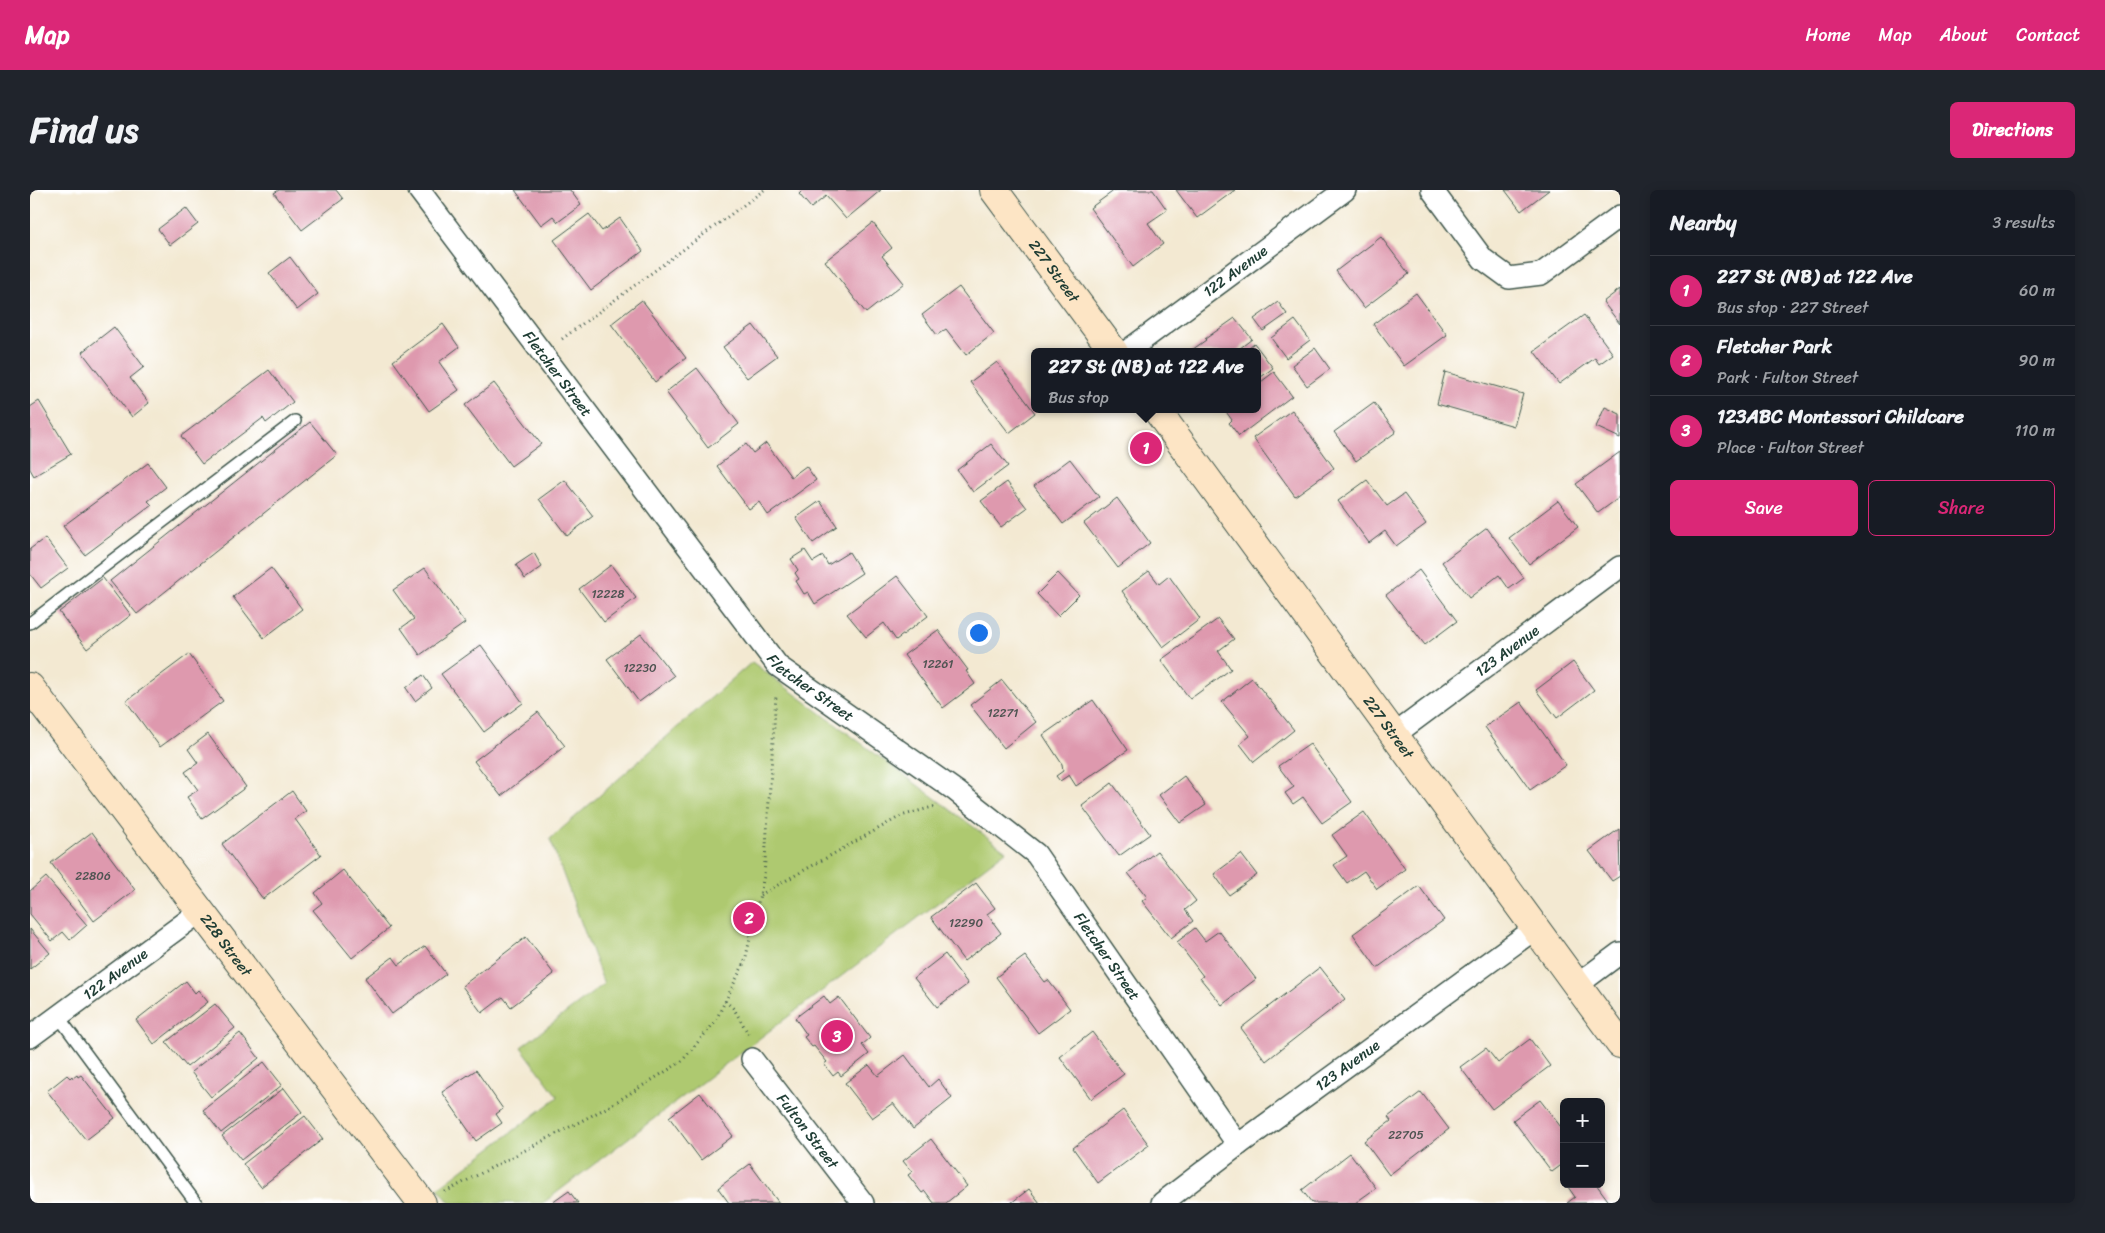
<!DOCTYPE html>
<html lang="en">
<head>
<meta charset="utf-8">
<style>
	:root { --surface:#171b24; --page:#20242c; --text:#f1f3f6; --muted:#9ea1a6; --line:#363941; --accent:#db2777 }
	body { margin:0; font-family:Sriracha,sans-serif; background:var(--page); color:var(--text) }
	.controls { position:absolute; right:15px; bottom:15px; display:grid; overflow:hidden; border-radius:8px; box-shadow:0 2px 12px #0003 }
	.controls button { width:45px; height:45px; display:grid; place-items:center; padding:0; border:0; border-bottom:1px solid var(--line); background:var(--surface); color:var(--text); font:25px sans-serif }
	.you { position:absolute; left:948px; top:442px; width:18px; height:18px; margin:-12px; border:4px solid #fff; border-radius:50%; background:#1a73e8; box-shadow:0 0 0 8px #1a73e833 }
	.badge { display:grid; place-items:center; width:32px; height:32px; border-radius:50%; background:var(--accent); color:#fff; font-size:16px; font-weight:700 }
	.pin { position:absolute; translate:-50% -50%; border:2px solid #fff; box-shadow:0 1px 5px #0006 }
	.popup { position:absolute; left:1001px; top:158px; width:230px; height:65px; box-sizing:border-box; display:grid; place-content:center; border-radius:8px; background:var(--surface); filter:drop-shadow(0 1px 4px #0005); font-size:16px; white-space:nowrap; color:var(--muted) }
	.popup b { font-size:19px; color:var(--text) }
	.popup::after { content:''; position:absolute; left:50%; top:100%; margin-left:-10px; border:10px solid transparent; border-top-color:var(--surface) }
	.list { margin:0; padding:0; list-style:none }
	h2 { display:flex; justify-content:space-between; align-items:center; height:65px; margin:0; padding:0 20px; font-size:21px }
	h2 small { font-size:16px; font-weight:400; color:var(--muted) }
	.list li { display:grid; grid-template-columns:32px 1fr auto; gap:15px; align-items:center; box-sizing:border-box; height:70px; padding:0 20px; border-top:1px solid var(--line) }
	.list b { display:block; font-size:19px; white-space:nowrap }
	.list p { margin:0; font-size:16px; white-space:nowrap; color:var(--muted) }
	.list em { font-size:16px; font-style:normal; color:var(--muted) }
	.actions { display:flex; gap:10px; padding:15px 20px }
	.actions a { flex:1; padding:11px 0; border:1px solid var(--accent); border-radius:8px; text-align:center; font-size:18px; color:var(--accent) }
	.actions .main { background:var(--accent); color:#fff }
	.map { position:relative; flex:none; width:1590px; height:1013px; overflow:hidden; border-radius:8px }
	header { display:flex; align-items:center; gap:30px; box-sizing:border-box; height:70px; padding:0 25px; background:var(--accent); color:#fff }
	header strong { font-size:24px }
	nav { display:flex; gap:28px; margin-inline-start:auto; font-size:18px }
	.intro { display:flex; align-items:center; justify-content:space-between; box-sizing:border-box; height:120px; padding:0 30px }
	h1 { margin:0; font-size:35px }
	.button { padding:12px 22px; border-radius:8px; background:var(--accent); color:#fff; font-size:18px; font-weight:700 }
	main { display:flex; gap:30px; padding:0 30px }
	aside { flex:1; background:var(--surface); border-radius:8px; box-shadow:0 2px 12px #0003 }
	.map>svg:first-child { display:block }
</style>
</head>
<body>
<header>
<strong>Map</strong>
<nav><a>Home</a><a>Map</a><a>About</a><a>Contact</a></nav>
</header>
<div class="intro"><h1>Find us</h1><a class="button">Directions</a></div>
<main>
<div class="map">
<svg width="1590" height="1013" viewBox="0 0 1590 1013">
	<rect width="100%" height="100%" fill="#fff"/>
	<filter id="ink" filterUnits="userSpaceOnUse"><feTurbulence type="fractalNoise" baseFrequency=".02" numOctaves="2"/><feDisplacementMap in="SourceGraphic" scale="10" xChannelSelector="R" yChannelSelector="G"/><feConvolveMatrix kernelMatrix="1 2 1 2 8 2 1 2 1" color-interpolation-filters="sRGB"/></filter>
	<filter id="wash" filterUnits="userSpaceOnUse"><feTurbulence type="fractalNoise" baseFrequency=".0096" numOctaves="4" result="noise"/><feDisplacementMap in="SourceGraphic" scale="20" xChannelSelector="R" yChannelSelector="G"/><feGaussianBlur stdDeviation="1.12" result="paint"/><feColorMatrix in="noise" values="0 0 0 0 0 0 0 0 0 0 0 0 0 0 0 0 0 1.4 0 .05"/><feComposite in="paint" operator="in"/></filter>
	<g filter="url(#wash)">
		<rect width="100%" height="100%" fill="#f3e9d2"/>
		<!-- green -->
		<polygon fill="#aec96f" stroke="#668352" points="722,472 976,661 513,1013 420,1013 408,998 528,907 491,857 574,794 520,649"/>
		<g id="blocks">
			<!-- building -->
			<g fill="#de99ae">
				<polygon points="249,0 306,0 313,9 272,40 244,3"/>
				<polygon points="485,0 540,0 551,15 528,32 523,26 511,35"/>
				<polygon points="773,0 851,0 816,29 796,6 781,18 769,4"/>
				<polygon points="1085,0 1123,0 1137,20 1118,33 1133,54 1103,77 1060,18"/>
				<polygon points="1146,0 1205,0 1167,28"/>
				<polygon points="1475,0 1519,0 1491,21"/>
				<polygon points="156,18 168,34 140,55 128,39"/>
				<polygon points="559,24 572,41 590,28 613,61 561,100 524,50"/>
				<polygon points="843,33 862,58 852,66 874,93 836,123 795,71"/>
				<polygon points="1351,47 1379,84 1334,118 1306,81"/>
				<polygon points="260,67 288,104 267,120 239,83"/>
				<polygon points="929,97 964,143 936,165 916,139 907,145 892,125"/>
				<polygon points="1590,99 1590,134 1573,112"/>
				<polygon points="1386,103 1417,145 1374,176 1343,134"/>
				<polygon points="612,110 656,168 625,192 581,134"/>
				<polygon points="1248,112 1257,124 1233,141 1224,129"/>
				<polygon points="1554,125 1583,164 1569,174 1565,168 1529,194 1504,161"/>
				<polygon points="1205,128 1222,149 1205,162 1159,162 1176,150 1175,149"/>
				<polygon points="1265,130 1280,150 1256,168 1241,148"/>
				<polygon points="413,134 429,157 409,172 429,200 399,221 363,171"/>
				<polygon points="723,135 747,166 717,188 693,157"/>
				<polygon points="84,137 114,177 100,188 119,213 102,227 52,162"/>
				<polygon points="1224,153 1243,178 1227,190 1227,162 1213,162"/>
				<polygon points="1285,158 1300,179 1277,196 1262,175"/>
				<polygon points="967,172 1005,223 979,243 940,192"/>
				<polygon points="667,178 709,234 678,258 636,202"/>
				<polygon points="239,180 263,212 236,233 233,228 172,274 151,246"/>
				<polygon points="1244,182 1262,206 1209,246 1199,233 1202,230 1194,219 1227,219 1227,195"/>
				<polygon points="1415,182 1493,204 1484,236 1407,214"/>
				<polygon points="464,193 511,254 481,276 435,215"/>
				<polygon points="9,211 41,264 4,286 0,279 0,217"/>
				<polygon points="1344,213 1366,242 1326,271 1304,242"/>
				<polygon points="1575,217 1590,224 1590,248 1566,237"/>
				<polygon points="1262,220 1304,278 1265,306 1223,248"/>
				<polygon points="280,232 307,265 107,424 80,391"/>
				<polygon points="736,253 761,287 776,276 786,290 738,325 729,312 719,319 687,276 716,254 723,263"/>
				<polygon points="961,254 978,276 943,302 927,280"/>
				<polygon points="1590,262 1590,307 1568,323 1546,294"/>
				<polygon points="1040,269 1069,307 1033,334 1004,296"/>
				<polygon points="118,273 136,297 118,311 122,315 55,365 33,336"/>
				<polygon points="535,290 563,326 537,346 509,309"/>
				<polygon points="1337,290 1357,316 1374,304 1396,334 1366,356 1355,341 1339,353 1308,311"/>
				<polygon points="977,292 997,318 971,337 951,311"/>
				<polygon points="1087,308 1120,353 1088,378 1054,333"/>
				<polygon points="790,311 807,336 783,353 766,328"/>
				<polygon points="1528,311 1548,337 1499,374 1479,348"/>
				<polygon points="1457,338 1494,388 1479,399 1469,385 1439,408 1412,372"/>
				<polygon points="15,348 38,378 11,398 0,384 0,359"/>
				<polygon points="775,360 783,372 793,366 798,375 819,362 832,383 785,414 778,402 774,404 766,391 769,389 765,383 768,380 761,369"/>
				<polygon points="504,363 512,377 495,389 486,375"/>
				<polygon points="581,375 606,408 574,432 549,399"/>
				<polygon points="241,378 272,419 234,448 203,407"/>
				<polygon points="395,378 435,433 390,465 371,438 384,429 363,400"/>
				<polygon points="1389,380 1427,431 1395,455 1356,405"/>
				<polygon points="1119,381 1129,394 1139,386 1170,429 1133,457 1092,401"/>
				<polygon points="1028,383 1049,405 1028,426 1007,404"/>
				<polygon points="867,386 898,426 866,450 854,433 836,447 817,424"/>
				<polygon points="73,388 101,425 57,459 29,422"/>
				<polygon points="1188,429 1204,449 1188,461 1201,479 1160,509 1131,470"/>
				<polygon points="908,440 938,480 936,481 945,494 913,518 874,465"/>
				<polygon points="611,444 644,486 609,512 577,469"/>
				<polygon points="451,455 493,513 454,542 411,484"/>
				<polygon points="159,464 193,511 130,557 96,511"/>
				<polygon points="1543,472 1564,500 1527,528 1506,500"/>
				<polygon points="393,485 402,498 385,511 376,498"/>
				<polygon points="1222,488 1264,540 1224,572 1210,554 1220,546 1192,512"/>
				<polygon points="972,490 1006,532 974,558 940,515"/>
				<polygon points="1063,510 1098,560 1046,596 1039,585 1030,591 1026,586 1033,581 1032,574 1013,545"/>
				<polygon points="1491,512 1536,575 1500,600 1455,537"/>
				<polygon points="508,522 535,556 471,606 444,571"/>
				<polygon points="178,544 216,597 172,629 157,607 168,600 155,582 168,573 158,559"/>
				<polygon points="1280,554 1322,612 1292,633 1273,607 1263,614 1255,603 1264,597 1248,576"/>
				<polygon points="1154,586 1176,615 1150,633 1129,605"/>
				<polygon points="1082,593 1120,644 1089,666 1052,616"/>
				<polygon points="262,601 276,621 265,629 291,665 233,709 192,654"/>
				<polygon points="1334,622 1375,679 1347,699 1334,681 1317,693 1304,675 1317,666 1302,645"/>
				<polygon points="1589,639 1590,686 1582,691 1559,661"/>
				<polygon points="62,642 105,700 64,731 21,673"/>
				<polygon points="1127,661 1166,711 1155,720 1163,731 1141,748 1112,711 1117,707 1098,683"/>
				<polygon points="1211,664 1227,685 1199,705 1184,684"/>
				<polygon points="313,680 359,738 322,768 283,720 292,713 285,703"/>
				<polygon points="16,687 57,735 40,750 33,742 22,751 0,724 0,701"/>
				<polygon points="946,693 965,718 957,724 971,743 934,771 901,727"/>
				<polygon points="1389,696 1414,730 1347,778 1323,744"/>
				<polygon points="1165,738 1175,751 1189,741 1226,789 1192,815 1170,788 1173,786 1147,752"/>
				<polygon points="0,739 20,763 0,779"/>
				<polygon points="496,747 524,784 481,817 473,807 452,823 432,796"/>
				<polygon points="395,756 416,784 362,824 335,788 363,767 369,775"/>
				<polygon points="915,764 938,794 907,817 884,788"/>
				<polygon points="995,766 1015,792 1018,790 1040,819 1008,843 966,787"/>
				<polygon points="1290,777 1315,809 1236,871 1211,838"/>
				<polygon points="156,791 165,803 168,800 178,812 124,854 106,830"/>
				<polygon points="794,806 800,814 809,807 840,848 832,855 839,864 811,886 808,882 803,886 794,874 797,872 784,856 782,857 774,847 777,845 765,828"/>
				<polygon points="185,814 205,838 157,877 136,852"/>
				<polygon points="1062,842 1094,884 1061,909 1030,867"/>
				<polygon points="210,843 229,868 181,907 161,882"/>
				<polygon points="1500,849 1520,876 1462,919 1430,877 1456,858 1468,873"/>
				<polygon points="875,865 899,897 908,889 922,908 883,939 863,913 842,928 815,893 839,875 848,886"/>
				<polygon points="234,872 252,895 191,943 173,920"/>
				<polygon points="446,880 473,919 466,924 472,933 446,951 412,902"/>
				<polygon points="37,885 40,888 42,886 43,888 47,885 48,887 51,885 85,928 56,950 17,901"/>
				<polygon points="254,898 272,922 211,970 192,946"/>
				<polygon points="1391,902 1419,939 1359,985 1334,951 1361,931 1358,927"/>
				<polygon points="670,903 703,946 671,970 639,927"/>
				<polygon points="1510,910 1534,941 1534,973 1522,982 1483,930"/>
				<polygon points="1093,920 1119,955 1068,993 1043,958"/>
				<polygon points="275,926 293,949 231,997 213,974"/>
				<polygon points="901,949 937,996 916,1013 904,1013 895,1001 892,1003 878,985 882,982 873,971"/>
				<polygon points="1320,963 1346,998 1325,1013 1282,1013 1272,1000"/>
				<polygon points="720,974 749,1013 699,1013 688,998"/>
				<polygon points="1541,994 1566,994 1580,1013 1537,1013 1545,1007 1538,997"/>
				<polygon points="999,999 1010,1013 981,1013"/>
				<polygon points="539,1001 548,1013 522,1013"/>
			</g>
		</g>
	</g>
	<g filter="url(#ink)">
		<use href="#blocks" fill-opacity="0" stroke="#3f574c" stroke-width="1"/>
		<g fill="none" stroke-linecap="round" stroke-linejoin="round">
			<defs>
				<g id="lane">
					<polyline points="0,433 265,231"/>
					<polyline points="28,826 166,1013"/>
				</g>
				<g id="street">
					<path id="s1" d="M389,0L748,476L926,601L1006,664L1208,955"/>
					<polyline points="1402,0 1453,69 1479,88 1511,84 1590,26"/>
					<path id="s2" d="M1096,162L1315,0"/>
					<path id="s3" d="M1364,545L1590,377"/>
					<polyline points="1547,795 1590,763"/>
					<path id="s4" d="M0,847L171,721"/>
					<path id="s5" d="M722,869L833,1013"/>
					<path id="s6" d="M1132,1013L1208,955L1506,738"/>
				</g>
				<g id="secondary">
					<path id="s7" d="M964,0L1084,162"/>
					<path id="s8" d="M1126,219L1590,854"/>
					<path id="s9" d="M0,497L392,1013"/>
				</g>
			</defs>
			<!-- lane casing -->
			<use href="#lane" stroke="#3f574c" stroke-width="14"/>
			<!-- street casing -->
			<use href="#street" stroke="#3f574c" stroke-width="24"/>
			<!-- secondary casing -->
			<use href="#secondary" stroke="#3f574c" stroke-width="30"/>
			<!-- path -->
			<g stroke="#3f574c" stroke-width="3" stroke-dasharray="1 4" stroke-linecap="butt">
				<polyline points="532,149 734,0"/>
				<polyline points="730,705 871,626 906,616"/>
				<polyline points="695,811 704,819 719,845"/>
				<polyline points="415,1002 578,917 651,872 685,832 715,771 734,686 746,505"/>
			</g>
			<!-- lane -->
			<use href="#lane" stroke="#fff" stroke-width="11"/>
			<!-- street -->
			<use href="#street" stroke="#fff" stroke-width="21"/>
			<!-- secondary -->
			<use href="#secondary" stroke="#fde5c5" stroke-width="28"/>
		</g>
	</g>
	<g text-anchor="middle" stroke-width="4" stroke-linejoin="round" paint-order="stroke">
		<!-- number labels -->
		<g font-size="12" fill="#4f5452">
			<text x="578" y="408">12228</text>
			<text x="908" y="478">12261</text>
			<text x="610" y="482">12230</text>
			<text x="973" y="527">12271</text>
			<text x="63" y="690">22806</text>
			<text x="936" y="737">12290</text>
			<text x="1376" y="949">22705</text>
		</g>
		<!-- street labels -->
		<g font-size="15" fill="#1f3d34" stroke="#fff">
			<text dy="5" stroke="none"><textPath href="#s7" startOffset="101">227 Street</textPath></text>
			<text dy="5" stroke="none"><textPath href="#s2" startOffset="136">122 Avenue</textPath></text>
			<text dy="5" stroke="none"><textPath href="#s1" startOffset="230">Fletcher Street</textPath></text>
			<text dy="5" stroke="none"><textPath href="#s3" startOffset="141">123 Avenue</textPath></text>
			<text dy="5" stroke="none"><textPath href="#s1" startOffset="635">Fletcher Street</textPath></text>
			<text dy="5" stroke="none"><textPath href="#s8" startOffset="394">227 Street</textPath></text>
			<text dy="5" stroke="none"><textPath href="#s9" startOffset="324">228 Street</textPath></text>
			<text dy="5" stroke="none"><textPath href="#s1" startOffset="1040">Fletcher Street</textPath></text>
			<text dy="5" stroke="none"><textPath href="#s4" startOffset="106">122 Avenue</textPath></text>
			<text dy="5" stroke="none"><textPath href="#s6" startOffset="231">123 Avenue</textPath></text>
			<text dy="5" stroke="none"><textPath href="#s5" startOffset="91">Fulton Street</textPath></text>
		</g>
	</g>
</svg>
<div class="controls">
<button>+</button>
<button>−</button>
</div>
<div class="you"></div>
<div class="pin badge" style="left:1116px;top:258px">1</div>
<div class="popup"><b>227 St (NB) at 122 Ave</b>Bus stop</div>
<div class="pin badge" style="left:719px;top:728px">2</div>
<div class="pin badge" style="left:807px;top:846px">3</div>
</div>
<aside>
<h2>Nearby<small>3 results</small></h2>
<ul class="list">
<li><span class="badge">1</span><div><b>227 St (NB) at 122 Ave</b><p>Bus stop · 227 Street</p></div><em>60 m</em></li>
<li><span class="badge">2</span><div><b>Fletcher Park</b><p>Park · Fulton Street</p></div><em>90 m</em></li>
<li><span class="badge">3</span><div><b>123ABC Montessori Childcare</b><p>Place · Fulton Street</p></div><em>110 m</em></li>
</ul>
<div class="actions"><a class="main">Save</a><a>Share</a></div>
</aside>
</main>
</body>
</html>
